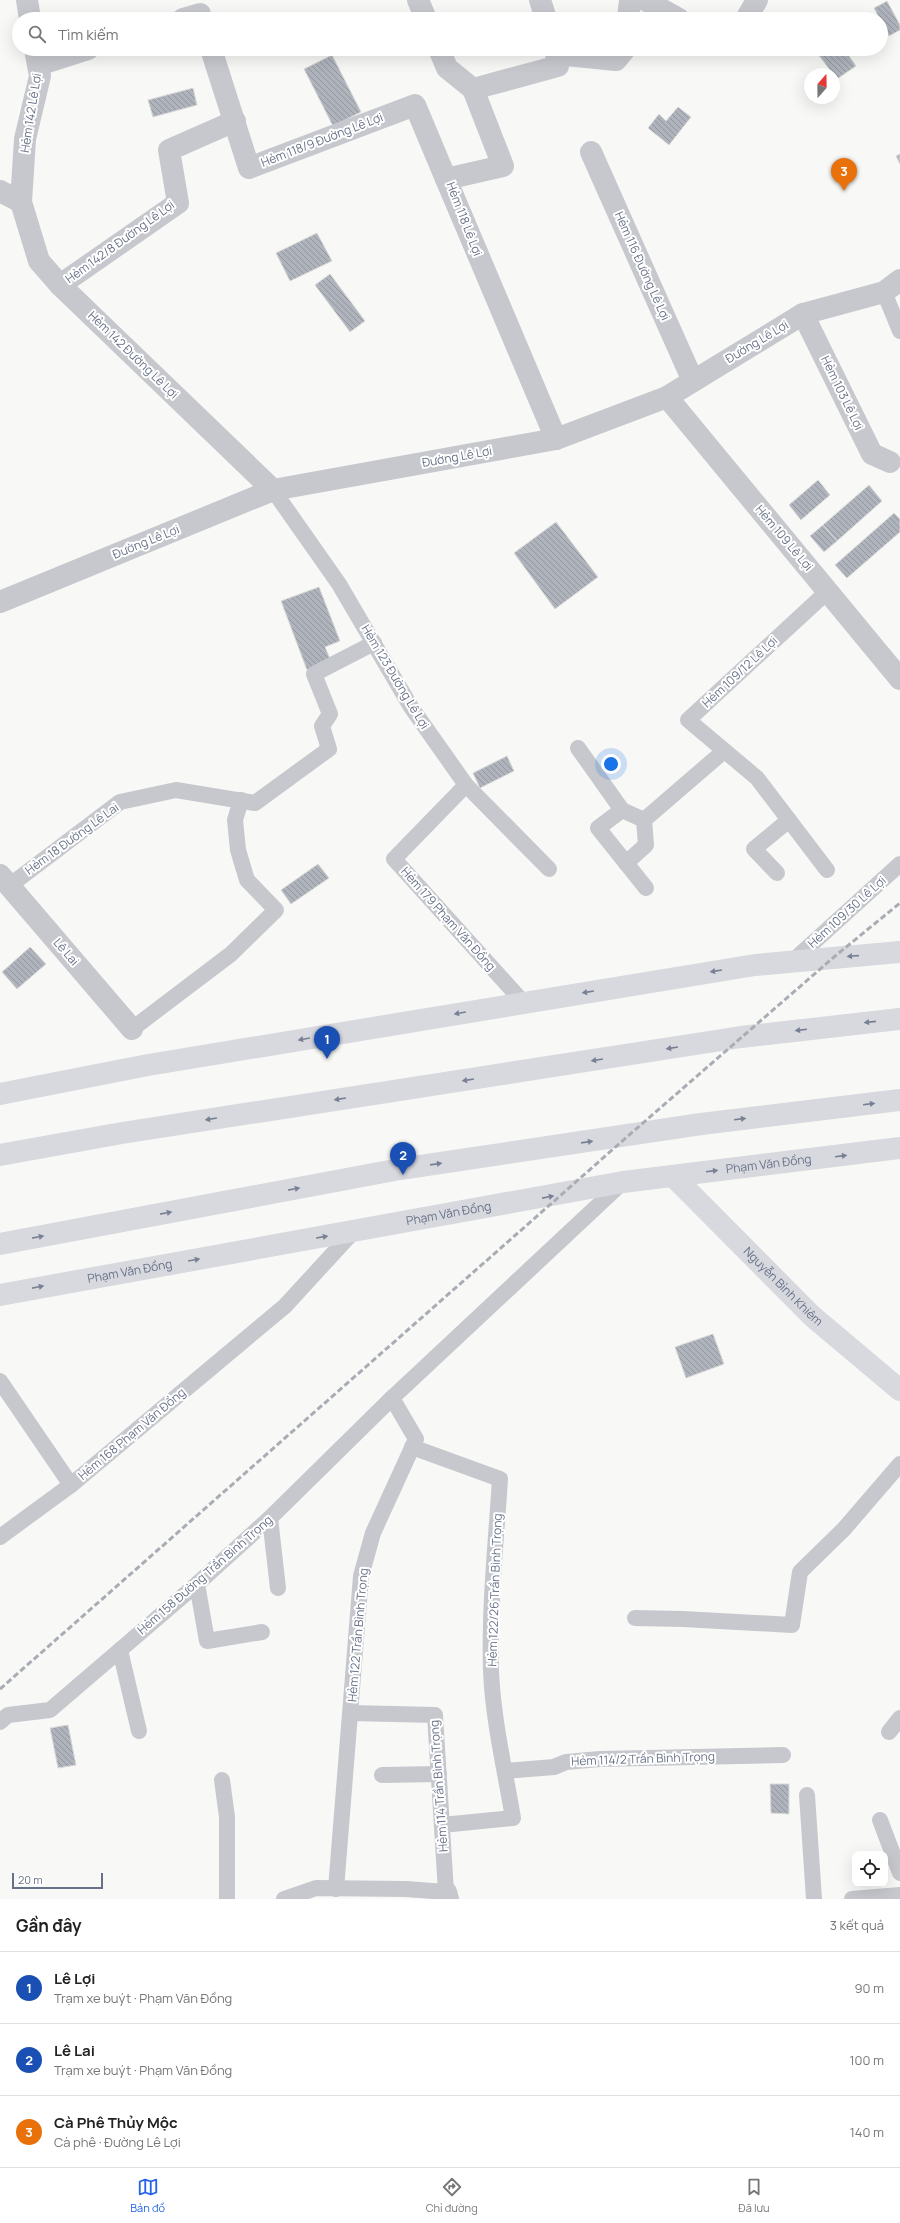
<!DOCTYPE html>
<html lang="vi">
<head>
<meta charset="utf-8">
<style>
	:root { --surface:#fff; --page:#f6f6f6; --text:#222; --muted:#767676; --line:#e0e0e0; --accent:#2563eb }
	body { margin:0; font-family:Manrope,sans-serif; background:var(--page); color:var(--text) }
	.controls { position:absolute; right:12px; bottom:12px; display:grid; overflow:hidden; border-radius:8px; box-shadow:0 4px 16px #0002 }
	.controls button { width:36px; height:36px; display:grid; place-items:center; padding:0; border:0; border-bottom:1px solid var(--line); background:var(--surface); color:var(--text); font:20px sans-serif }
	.compass { position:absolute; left:804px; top:68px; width:36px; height:36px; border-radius:50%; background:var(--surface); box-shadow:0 4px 16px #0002; rotate:20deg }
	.scale { position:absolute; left:12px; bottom:10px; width:91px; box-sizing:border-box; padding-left:4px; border:2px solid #677187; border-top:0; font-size:11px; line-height:14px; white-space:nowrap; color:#677187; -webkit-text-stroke:3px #fff; paint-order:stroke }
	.you { position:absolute; left:611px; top:764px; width:14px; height:14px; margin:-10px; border:3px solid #fff; border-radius:50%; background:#1a73e8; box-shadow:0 0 0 6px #1a73e833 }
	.badge { display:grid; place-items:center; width:26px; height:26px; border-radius:50%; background:var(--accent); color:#fff; font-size:13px; font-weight:700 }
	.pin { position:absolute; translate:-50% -33px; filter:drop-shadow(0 1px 2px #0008) }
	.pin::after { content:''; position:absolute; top:21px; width:14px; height:12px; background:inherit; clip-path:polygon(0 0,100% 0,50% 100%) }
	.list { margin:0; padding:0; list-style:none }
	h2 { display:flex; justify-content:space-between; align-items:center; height:52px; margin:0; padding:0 16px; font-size:17px }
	h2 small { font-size:13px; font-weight:400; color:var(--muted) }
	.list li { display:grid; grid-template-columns:26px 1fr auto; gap:12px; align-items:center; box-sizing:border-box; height:72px; padding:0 16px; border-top:1px solid var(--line) }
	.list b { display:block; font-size:15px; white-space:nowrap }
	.list p { margin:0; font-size:13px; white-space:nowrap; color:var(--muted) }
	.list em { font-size:13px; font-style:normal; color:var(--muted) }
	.icon { flex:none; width:22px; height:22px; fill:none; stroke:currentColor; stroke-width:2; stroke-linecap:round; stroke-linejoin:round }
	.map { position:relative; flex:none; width:900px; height:1899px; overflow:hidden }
	.search { position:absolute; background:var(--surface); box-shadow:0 4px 16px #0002; left:12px; right:12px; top:12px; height:44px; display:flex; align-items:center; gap:10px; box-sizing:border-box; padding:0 14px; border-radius:22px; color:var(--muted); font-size:15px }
	.sheet { height:268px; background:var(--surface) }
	nav { display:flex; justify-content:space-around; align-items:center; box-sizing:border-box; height:56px; border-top:1px solid var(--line); background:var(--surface); font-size:11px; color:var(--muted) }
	nav a { display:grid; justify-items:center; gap:2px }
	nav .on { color:var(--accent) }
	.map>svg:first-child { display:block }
</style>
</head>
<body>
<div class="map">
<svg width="900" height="1899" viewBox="0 0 900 1899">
	<defs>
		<pattern id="building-back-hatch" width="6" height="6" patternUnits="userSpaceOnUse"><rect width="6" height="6" fill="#afb3bc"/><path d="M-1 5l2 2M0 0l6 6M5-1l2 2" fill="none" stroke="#92969e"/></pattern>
	</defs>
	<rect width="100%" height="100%" fill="#f8f8f6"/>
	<!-- building -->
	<g fill="url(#building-back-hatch)" stroke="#dadad8">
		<polygon points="887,1 900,25 900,30 889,36 874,8"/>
		<polygon points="823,49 844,49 856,66 837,79 817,53"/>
		<polygon points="332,55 361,112 333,126 304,69"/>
		<polygon points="193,88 197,105 153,117 148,100"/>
		<polygon points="678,107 691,117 669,145 648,128 659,114 666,121"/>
		<polygon points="900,154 900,164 896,156"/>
		<polygon points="317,233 332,261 290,281 276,253"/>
		<polygon points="330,274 365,321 350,332 315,285"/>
		<polygon points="818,480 830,495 801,520 789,505"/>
		<polygon points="869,485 882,501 837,541 823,525"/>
		<polygon points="894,513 900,519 900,532 847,578 835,565"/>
		<polygon points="556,522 598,577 555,609 514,553"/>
		<polygon points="823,525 837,541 824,552 810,536"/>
		<polygon points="319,587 340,641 325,647 331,661 307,670 281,601"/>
		<polygon points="507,756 514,771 480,788 473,773"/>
		<polygon points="318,864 329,878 291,904 281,890"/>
		<polygon points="30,947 46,964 17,989 2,972"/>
		<polygon points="713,1334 724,1364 686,1378 675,1347"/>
		<polygon points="68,1725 76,1765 58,1768 50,1728"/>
		<polygon points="770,1784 789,1784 789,1814 771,1813"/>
	</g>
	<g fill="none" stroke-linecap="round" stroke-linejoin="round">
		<!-- lane -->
		<g stroke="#c6c8cd" stroke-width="16">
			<polyline points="884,292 900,331"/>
			<polyline points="273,490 339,584 411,707 466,785 549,869"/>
			<polyline points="578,748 622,810 644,820"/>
			<polyline points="466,785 394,859 523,1002"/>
			<polyline points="622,810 598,828 626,863"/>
			<polyline points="827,870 757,778 688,720 828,591"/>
			<polyline points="777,873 754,849 789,820"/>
			<polyline points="9,886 120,802 176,790 255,803 329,749 322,726 330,714 314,674 374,643"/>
			<polyline points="646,888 626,863 646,845 644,820 724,751"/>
			<polyline points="794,960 900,864"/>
			<polyline points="132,1029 231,954 276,910 247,880 238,850 235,820 241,800"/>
			<polyline points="0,1381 71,1485"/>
			<path d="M412,1447L500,1479C496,1543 489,1607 491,1671C493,1720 505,1770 513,1818L442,1825"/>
			<polyline points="270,1518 278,1588"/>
			<polyline points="0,1537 71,1485 285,1306 352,1233"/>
			<polyline points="197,1584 207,1641 262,1632"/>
			<polyline points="635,1618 683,1619 792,1625 800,1572 844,1529 900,1464"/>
			<polyline points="120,1650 139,1731"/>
			<polyline points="0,1722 8,1715 50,1710 197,1584 270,1518 392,1398 623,1182"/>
			<polyline points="889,1732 900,1718"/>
			<polyline points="505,1771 554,1767 566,1762 600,1759 783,1755"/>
			<polyline points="382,1775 439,1774"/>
			<polyline points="222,1780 227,1817 227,1899"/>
			<polyline points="807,1795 814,1899"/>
			<polyline points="880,1820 900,1873"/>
			<polyline points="336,1889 361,1576 373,1533 416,1439 392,1398"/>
			<polyline points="284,1899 316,1888 406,1889 446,1892 435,1715 351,1713"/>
			<polyline points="852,1899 900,1895"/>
		</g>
		<!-- street -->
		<g stroke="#c6c8cd" stroke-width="22">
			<polyline points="27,0 30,19"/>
			<polyline points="418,0 426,19"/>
			<polyline points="540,0 546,19"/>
			<polyline points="645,0 679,19"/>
			<polyline points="183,19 200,14"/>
			<polyline points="628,19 630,0"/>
			<polyline points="746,19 757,0"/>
			<polyline points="35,49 40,76 25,139 21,202 39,261 60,285 273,490"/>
			<polyline points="211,49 249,168 415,105 446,179"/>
			<polyline points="439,49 447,68 473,89"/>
			<polyline points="38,65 88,49"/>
			<polyline points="591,152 693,381"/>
			<polyline points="0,191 21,202"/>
			<polyline points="60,285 178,203 169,150 235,121"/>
			<polyline points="803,314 872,454 890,462"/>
			<polyline points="667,397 900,679"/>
			<polyline points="556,439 446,179 503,166 473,89 558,66 556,54 616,60 625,49"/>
			<polyline points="0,602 273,490 556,439 667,397 803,314 884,292 900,280"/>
			<polyline points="0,875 132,1029"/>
			<polyline points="446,1892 448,1899"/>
		</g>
		<!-- secondary -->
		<path stroke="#d8d9df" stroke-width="22" id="s1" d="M673,1176L812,1316L900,1390"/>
		<!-- primary -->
		<g stroke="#d8d9df" stroke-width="22">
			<polyline points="0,1094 148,1065 755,965 900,952"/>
			<path id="s2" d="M0,1295L623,1182L900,1148"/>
		</g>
		<!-- highway -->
		<g stroke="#d8d9df" stroke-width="22">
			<polyline points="0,1155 122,1133 741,1037 900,1019"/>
			<polyline points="0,1244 400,1169 701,1124 900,1100"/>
		</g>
		<!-- rail -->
		<polyline stroke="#a8acb3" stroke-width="3" stroke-dasharray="6 3" stroke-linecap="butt" points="0,1689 628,1136 834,957 900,903"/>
	</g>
	<!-- one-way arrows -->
	<defs><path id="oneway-solid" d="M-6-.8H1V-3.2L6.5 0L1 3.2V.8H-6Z"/></defs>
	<g fill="#788194">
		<use href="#oneway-solid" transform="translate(853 956) rotate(176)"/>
		<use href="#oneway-solid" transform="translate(716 971) rotate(171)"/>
		<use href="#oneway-solid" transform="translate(588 992) rotate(171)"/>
		<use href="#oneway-solid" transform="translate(460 1013) rotate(170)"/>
		<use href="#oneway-solid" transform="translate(870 1022) rotate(174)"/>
		<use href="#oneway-solid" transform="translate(801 1030) rotate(173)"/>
		<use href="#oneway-solid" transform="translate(304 1039) rotate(170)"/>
		<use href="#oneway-solid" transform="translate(672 1048) rotate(171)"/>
		<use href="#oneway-solid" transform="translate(597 1060) rotate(171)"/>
		<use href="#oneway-solid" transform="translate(468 1080) rotate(171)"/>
		<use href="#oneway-solid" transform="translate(340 1099) rotate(171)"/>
		<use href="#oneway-solid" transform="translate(869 1104) rotate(-7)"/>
		<use href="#oneway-solid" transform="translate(211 1119) rotate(171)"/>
		<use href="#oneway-solid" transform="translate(740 1119) rotate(-7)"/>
		<use href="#oneway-solid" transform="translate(587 1142) rotate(-8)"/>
		<use href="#oneway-solid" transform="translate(841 1156) rotate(-7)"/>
		<use href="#oneway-solid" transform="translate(436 1164) rotate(-8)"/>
		<use href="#oneway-solid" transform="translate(712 1171) rotate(-7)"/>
		<use href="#oneway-solid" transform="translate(294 1189) rotate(-11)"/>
		<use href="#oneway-solid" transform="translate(548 1197) rotate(-11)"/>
		<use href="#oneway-solid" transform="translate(166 1213) rotate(-11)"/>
		<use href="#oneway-solid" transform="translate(38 1237) rotate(-11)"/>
		<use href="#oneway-solid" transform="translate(322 1237) rotate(-9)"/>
		<use href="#oneway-solid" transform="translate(194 1260) rotate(-10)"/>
		<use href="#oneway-solid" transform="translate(38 1287) rotate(-11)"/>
	</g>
	<g text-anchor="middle" stroke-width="4" stroke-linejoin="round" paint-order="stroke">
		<!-- street labels -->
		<g font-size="12" fill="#677187" stroke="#fff">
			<text transform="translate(31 113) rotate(-81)" y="4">Hẻm 142 Lê Lợi</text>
			<text transform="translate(322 140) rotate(-21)" y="4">Hẻm 118/9 Đường Lê Lợi</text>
			<text transform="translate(464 219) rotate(69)" y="4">Hẻm 118 Lê Lợi</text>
			<text transform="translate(120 242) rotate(-36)" y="4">Hẻm 142/8 Đường Lê Lợi</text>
			<text transform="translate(642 266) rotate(66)" y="4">Hẻm 116 Đường Lê Lợi</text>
			<text transform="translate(757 342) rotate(-31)" y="4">Đường Lê Lợi</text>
			<text transform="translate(133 355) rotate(44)" y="4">Hẻm 142 Đường Lê Lợi</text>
			<text transform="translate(842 393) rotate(64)" y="4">Hẻm 103 Lê Lợi</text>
			<text transform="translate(457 457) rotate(-10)" y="4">Đường Lê Lợi</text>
			<text transform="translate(784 538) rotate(50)" y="4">Hẻm 109 Lê Lợi</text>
			<text transform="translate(146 542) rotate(-22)" y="4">Đường Lê Lợi</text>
			<text transform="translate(740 672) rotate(-43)" y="4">Hẻm 109/12 Lê Lợi</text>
			<text transform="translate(395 677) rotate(59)" y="4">Hẻm 123 Đường Lê Lợi</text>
			<text transform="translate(72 839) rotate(-36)" y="4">Hẻm 18 Đường Lê Lai</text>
			<text transform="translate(847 912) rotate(-42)" y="4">Hẻm 109/30 Lê Lợi</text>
			<text transform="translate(448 919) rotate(48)" y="4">Hẻm 179 Phạm Văn Đồng</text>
			<text transform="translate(66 952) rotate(49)" y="4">Lê Lai</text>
			<text dy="4" stroke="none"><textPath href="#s2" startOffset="780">Phạm Văn Đồng</textPath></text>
			<text dy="4" stroke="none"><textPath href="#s2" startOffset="456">Phạm Văn Đồng</textPath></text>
			<text dy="4" stroke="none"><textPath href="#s2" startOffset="132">Phạm Văn Đồng</textPath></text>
			<text dy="4" stroke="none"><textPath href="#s1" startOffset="156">Nguyễn Bỉnh Khiêm</textPath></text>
			<text transform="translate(132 1434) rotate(-40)" y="4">Hẻm 168 Phạm Văn Đồng</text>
			<text transform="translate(205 1575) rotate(-41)" y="4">Hẻm 158 Đường Trần Bình Trọng</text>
			<text transform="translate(495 1590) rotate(-88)" y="4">Hẻm 122/26 Trần Bình Trọng</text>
			<text transform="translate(358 1635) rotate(-85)" y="4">Hẻm 122 Trần Bình Trọng</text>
			<text transform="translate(643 1759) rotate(-2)" y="4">Hẻm 114/2 Trần Bình Trọng</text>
			<text transform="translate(439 1786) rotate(-94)" y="4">Hẻm 114 Trần Bình Trọng</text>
		</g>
	</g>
</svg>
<div class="controls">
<button><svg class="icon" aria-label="locate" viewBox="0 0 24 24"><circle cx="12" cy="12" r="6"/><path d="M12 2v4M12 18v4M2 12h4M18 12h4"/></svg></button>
</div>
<svg class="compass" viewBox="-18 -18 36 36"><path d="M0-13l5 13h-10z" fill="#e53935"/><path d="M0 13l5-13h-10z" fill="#767676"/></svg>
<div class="scale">20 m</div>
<div class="you"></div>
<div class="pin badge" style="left:327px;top:1059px;background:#1a4fb4">1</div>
<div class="pin badge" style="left:403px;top:1175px;background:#1a4fb4">2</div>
<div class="pin badge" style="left:844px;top:191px;background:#e8710a">3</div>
<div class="search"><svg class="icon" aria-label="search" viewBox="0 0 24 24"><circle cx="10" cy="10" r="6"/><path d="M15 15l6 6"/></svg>Tìm kiếm</div>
</div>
<section class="sheet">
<h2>Gần đây<small>3 kết quả</small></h2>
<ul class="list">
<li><span class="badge" style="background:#1a4fb4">1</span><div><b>Lê Lợi</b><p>Trạm xe buýt · Phạm Văn Đồng</p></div><em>90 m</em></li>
<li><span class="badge" style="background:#1a4fb4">2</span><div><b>Lê Lai</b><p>Trạm xe buýt · Phạm Văn Đồng</p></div><em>100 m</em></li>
<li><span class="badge" style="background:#e8710a">3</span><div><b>Cà Phê Thủy Mộc</b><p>Cà phê · Đường Lê Lợi</p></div><em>140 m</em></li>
</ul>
</section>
<nav>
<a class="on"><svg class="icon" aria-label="map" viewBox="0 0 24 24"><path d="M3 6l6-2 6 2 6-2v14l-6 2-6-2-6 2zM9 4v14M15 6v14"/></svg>Bản đồ</a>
<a><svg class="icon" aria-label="directions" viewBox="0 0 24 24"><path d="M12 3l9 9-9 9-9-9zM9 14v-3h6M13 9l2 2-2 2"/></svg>Chỉ đường</a>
<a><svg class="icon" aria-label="saved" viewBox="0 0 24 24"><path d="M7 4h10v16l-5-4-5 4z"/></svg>Đã lưu</a>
</nav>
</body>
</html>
